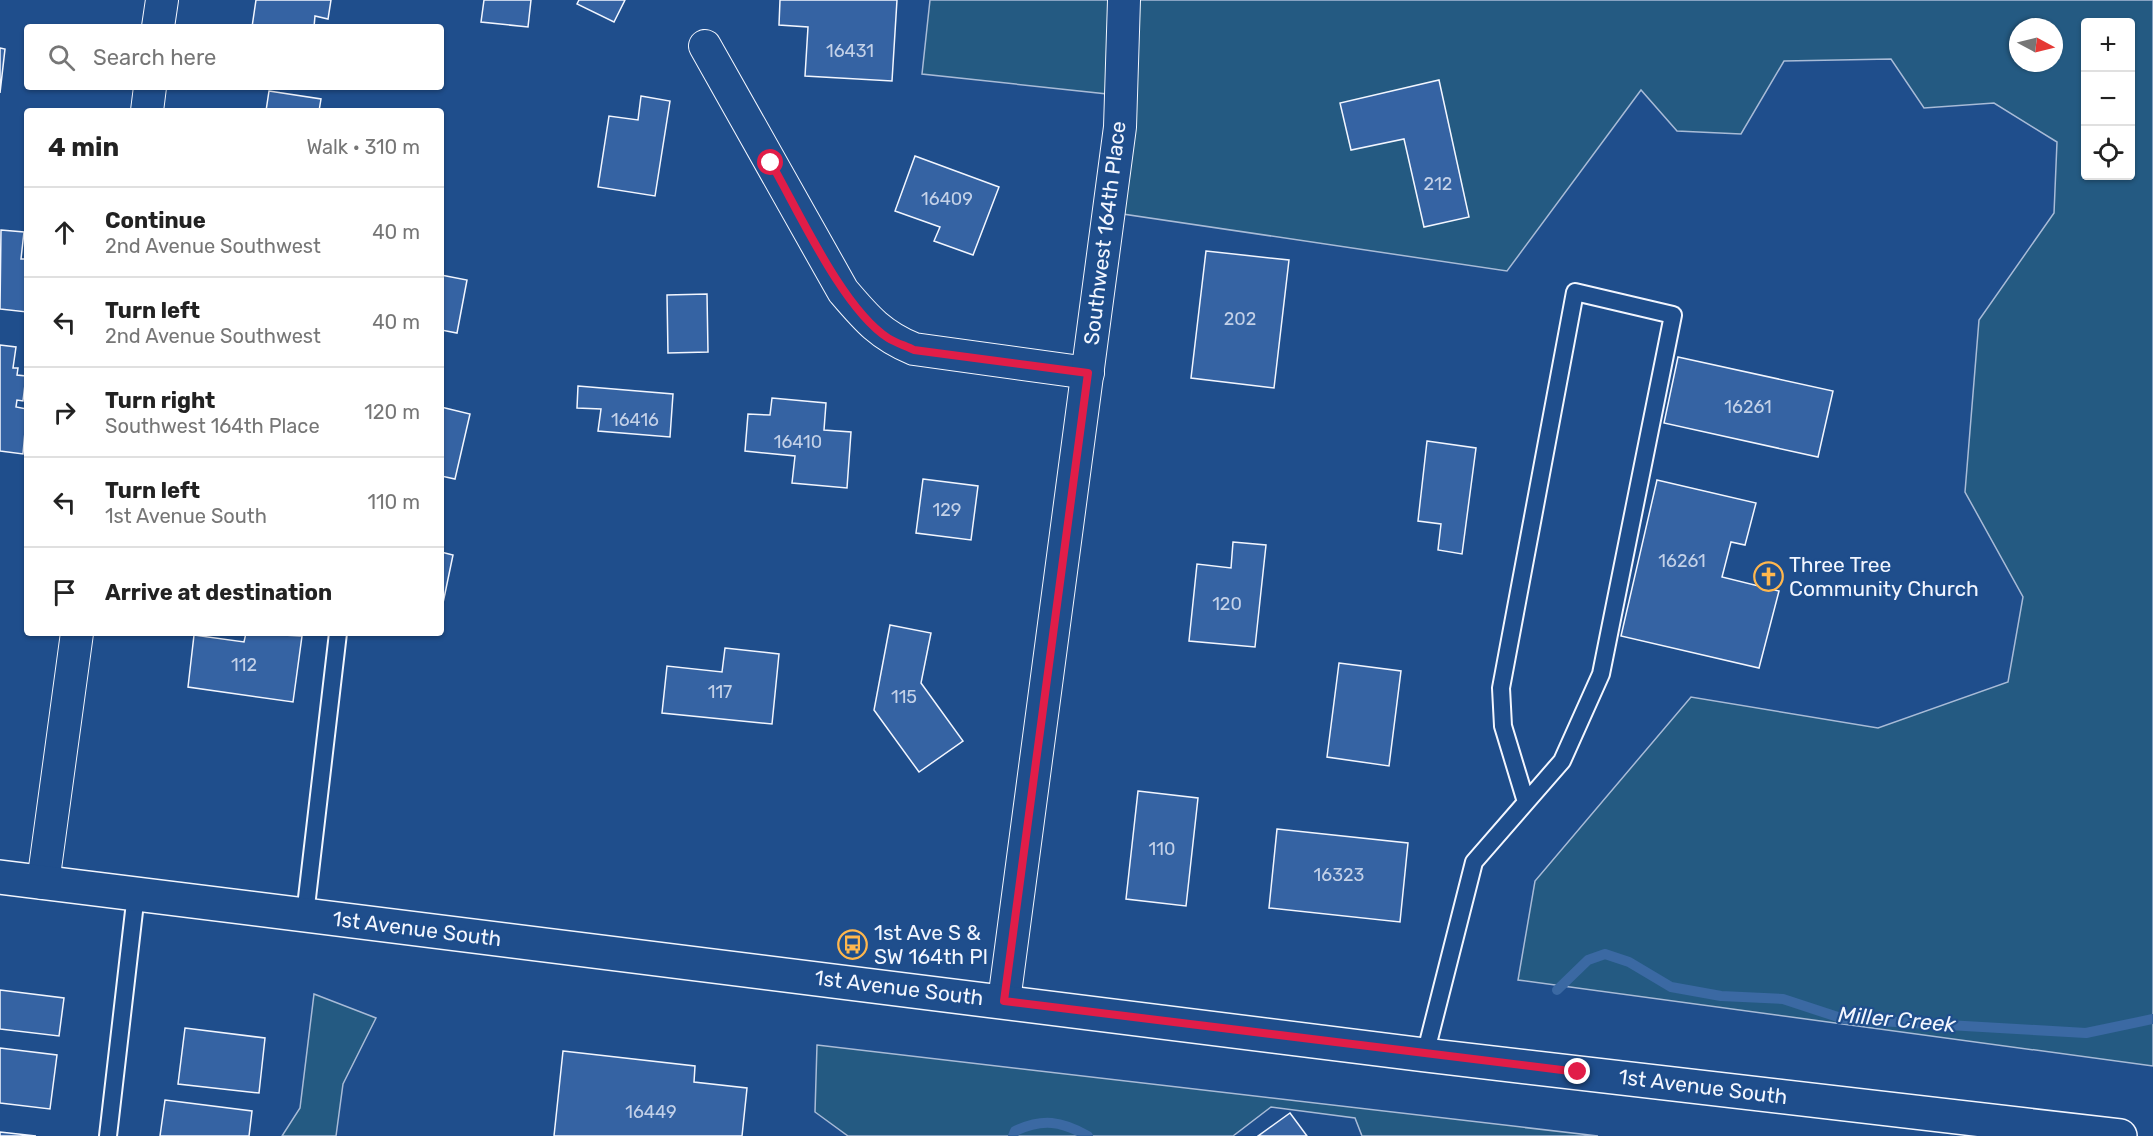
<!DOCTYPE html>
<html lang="en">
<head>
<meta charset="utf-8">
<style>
	:root { --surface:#fff; --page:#f6f6f6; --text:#222; --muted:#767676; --line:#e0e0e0 }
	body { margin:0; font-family:Rubik,sans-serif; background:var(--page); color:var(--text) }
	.controls { position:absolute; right:18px; top:18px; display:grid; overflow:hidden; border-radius:6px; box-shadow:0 2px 4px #0004 }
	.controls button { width:54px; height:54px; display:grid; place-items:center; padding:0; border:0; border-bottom:2px solid var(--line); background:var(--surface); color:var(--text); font:30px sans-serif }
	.compass { position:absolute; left:2009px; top:18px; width:54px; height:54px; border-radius:50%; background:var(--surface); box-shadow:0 2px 4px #0004; rotate:97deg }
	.stop { position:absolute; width:18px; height:18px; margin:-14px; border:4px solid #e11d48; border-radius:50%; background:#fff }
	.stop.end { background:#e11d48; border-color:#fff; box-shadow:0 2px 6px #0008 }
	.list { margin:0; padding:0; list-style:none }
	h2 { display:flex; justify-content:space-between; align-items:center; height:78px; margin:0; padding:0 24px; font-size:26px }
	h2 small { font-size:20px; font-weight:400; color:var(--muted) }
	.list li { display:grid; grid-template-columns:39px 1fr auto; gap:18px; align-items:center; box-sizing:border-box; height:90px; padding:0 24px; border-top:2px solid var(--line) }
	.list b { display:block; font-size:22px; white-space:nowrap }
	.list p { margin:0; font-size:20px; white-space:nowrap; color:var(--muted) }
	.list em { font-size:20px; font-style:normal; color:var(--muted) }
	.icon { flex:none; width:33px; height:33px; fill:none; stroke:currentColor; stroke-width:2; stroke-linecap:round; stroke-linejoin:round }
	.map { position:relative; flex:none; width:2153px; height:1136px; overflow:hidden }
	.search { position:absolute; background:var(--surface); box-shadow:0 2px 4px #0004; left:24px; top:24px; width:420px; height:66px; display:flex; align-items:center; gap:15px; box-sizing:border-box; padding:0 21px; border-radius:6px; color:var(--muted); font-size:22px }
	.panel { position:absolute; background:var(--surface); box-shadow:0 2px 4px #0004; left:24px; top:108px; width:420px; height:528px; border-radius:6px }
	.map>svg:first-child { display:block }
</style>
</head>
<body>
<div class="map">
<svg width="2153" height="1136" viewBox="0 0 2153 1136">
	<rect width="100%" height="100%" fill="#1f4e8c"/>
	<!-- green -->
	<g fill="#245a82" stroke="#a8bbd7" stroke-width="1.5" fill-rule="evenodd">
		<path d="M930,0H2153V1066L1518,980L1535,881L1691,697L1878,728L2008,682L2023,597L1965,492L1979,320L2054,213L2057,142L1994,103L1924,108L1891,59L1784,61L1741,134L1677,131L1641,90L1507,271L1123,214L1135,97L922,74ZM2086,22H2130V176H2086ZM2018,27H2054V63H2018Z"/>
		<polygon points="314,994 376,1018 343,1084 336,1136 282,1136 300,1108"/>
		<polygon points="817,1045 1598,1136 1362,1136 1355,1118 1271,1107 1233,1136 848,1136 815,1112"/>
	</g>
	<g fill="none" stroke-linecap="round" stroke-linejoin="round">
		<!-- stream -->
		<g stroke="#3b69a3" stroke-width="10">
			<polyline points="1557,990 1588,960 1605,954 1629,962 1671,987 1721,996 1783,999 1844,1019 2086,1033 2153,1019"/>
			<path d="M1013,1136L1015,1131C1043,1118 1061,1121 1088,1136"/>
		</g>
	</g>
	<!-- building -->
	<g fill="#3563a3" stroke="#f2f6ff" stroke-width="1.5">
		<polygon points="256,0 331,0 328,19 315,16 314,27 252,27"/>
		<polygon points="484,0 531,0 528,27 481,22"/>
		<polygon points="579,0 625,0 614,22 577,4"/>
		<polygon points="780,0 897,0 892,81 805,76 808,27 779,25"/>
		<polygon points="0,48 5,49 0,93"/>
		<polygon points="1439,80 1469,217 1424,227 1404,139 1351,150 1340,103"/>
		<polygon points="269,91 321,99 319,111 266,111"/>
		<polygon points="641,96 670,101 655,196 598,187 609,116 638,120"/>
		<polygon points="915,156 999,187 973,255 934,241 940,227 895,211"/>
		<polygon points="1,230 24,232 21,259 27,259 27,312 0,309"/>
		<polygon points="1206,251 1289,260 1274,388 1191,378"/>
		<polygon points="441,275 467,280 457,333 441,330"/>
		<polygon points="707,294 708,352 668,353 667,295"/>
		<polygon points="0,345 16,347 13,368 18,368 17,375 26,376 23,401 17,400 16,407 27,409 23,454 0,451"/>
		<polygon points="1678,357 1833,391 1818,457 1664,423"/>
		<polygon points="578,386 673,394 670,437 598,431 601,409 577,408"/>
		<polygon points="772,398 826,403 824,430 851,432 847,488 792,483 795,456 745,451 748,414 770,415"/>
		<polygon points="441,407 470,414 455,479 441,476"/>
		<polygon points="1427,441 1476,448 1462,554 1438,550 1441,524 1418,521"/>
		<polygon points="923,479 978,486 971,540 916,533"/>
		<polygon points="1657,480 1756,503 1745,545 1731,542 1722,577 1779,591 1759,668 1621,636"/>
		<polygon points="1233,542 1266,545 1255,647 1189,641 1197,564 1231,568"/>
		<polygon points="441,552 453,555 443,603 441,603"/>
		<polygon points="890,625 931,633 921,683 963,741 919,772 874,710"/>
		<polygon points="246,633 302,636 293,702 188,687 194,635 244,642"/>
		<polygon points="725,648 779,654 772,724 662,713 667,666 722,672"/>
		<polygon points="1339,663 1401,671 1389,766 1327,757"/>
		<polygon points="1138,791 1198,798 1186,906 1126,899"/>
		<polygon points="1277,829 1408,843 1400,922 1269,908"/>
		<polygon points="0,990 64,998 59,1036 0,1029"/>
		<polygon points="185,1028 265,1038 259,1093 178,1084"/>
		<polygon points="0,1048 57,1055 50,1109 0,1103"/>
		<polygon points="563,1051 695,1066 694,1082 747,1088 742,1136 554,1136"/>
		<polygon points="165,1100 252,1111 249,1136 160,1136"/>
		<polygon points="1290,1113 1307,1136 1258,1136"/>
		<polygon points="0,1132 36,1136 0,1136"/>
	</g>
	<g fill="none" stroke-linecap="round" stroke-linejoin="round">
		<defs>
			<g id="service">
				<polyline points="305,915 338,633"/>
				<polyline points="1425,1055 1474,862 1562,761 1601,674 1673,315 1575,292 1501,688 1503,726 1526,802"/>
				<polyline points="108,1136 136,894"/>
			</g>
			<g id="minor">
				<polyline points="158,27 162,0"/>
				<path d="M705,46L843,291C866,318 880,335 914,349L1088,373"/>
				<polyline points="147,111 150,87"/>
				<polyline points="43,883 77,633"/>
				<polyline points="1004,1001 1120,127 1124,0"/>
			</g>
			<polyline id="secondary" points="0,877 1425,1055 2120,1136"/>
		</defs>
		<!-- service casing -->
		<use href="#service" stroke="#f2f6ff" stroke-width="20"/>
		<!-- minor casing -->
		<use href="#minor" stroke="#f2f6ff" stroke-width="34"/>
		<!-- secondary casing -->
		<use href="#secondary" stroke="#f2f6ff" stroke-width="36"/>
		<!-- service -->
		<use href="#service" stroke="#1f4e8c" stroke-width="16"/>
		<!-- minor -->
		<use href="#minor" stroke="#1f4e8c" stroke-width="32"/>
		<!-- secondary -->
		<use href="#secondary" stroke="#1f4e8c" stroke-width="33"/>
	</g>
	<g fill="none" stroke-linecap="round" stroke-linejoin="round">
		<!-- route -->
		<path stroke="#e11d48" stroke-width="8" d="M771,163C799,212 843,309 888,338C896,343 906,346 914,350L1088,373L1004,1001L1578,1072"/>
	</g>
	<!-- icons -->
	<defs>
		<symbol id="church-ring" viewBox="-11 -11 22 22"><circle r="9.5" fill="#1f4e8c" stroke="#ffb74d" stroke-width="1.5"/><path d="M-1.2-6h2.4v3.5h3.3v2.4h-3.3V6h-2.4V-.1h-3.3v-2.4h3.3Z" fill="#ffb74d"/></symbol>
		<symbol id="bus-ring" viewBox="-11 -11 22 22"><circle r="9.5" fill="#1f4e8c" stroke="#ffb74d" stroke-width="1.5"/><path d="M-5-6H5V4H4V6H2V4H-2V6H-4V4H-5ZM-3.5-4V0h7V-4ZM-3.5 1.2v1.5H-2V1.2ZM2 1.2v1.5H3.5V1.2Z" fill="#ffb74d"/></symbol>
	</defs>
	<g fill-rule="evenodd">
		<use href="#church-ring" x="1752" y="560" width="33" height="33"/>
		<use href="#bus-ring" x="836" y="928" width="33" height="33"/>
	</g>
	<g text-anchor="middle" stroke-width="4.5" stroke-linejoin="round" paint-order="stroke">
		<!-- number labels -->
		<g font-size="18" fill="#c3d1e8">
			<text x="850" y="57">16431</text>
			<text x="1438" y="190">212</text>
			<text x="947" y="205">16409</text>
			<text x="1240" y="325">202</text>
			<text x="1748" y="413">16261</text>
			<text x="635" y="426">16416</text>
			<text x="798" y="448">16410</text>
			<text x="947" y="516">129</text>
			<text x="1682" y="567">16261</text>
			<text x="1227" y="610">120</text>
			<text x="244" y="671">112</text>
			<text x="720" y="698">117</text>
			<text x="904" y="703">115</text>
			<text x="1162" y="855">110</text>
			<text x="1339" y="881">16323</text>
			<text x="651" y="1118">16449</text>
		</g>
		<!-- street labels -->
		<g font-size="21" fill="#f2f6ff" stroke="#1f4e8c">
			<text transform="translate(1105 233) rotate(-83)" y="7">Southwest 164th Place</text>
			<text transform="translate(417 929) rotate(7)" y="7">1st Avenue South</text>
			<text transform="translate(899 988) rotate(7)" y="7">1st Avenue South</text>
			<text transform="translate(1703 1087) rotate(7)" y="7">1st Avenue South</text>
		</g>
		<!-- poi labels -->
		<g font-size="21" fill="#f2f6ff" stroke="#1f4e8c" text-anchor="start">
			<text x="1789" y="572">Three Tree<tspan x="1789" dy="24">Community Church</tspan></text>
			<text x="874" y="940">1st Ave S &amp;<tspan x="874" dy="24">SW 164th Pl</tspan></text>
		</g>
		<!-- water labels -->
		<g font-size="22" font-style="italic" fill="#f2f6ff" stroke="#1f4e8c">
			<text transform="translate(1897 1019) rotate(5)" y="8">Miller Creek</text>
		</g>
	</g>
</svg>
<div class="controls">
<button>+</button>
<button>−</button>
<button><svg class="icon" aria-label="locate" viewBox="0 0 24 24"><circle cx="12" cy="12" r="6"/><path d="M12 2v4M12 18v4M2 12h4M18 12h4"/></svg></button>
</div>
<svg class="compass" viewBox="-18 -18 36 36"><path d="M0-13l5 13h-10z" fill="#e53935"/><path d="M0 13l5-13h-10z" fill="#767676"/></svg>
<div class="stop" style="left:771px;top:163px"></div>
<div class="stop end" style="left:1578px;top:1072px"></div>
<div class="search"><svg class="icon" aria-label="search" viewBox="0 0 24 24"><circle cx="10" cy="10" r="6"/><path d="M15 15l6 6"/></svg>Search here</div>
<section class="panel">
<h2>4 min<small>Walk · 310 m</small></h2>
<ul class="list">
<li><svg class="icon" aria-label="ahead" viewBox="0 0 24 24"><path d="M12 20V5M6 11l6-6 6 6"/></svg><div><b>Continue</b><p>2nd Avenue Southwest</p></div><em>40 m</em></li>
<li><svg class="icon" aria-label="left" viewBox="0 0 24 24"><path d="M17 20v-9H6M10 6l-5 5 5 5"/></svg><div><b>Turn left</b><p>2nd Avenue Southwest</p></div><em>40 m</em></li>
<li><svg class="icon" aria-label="right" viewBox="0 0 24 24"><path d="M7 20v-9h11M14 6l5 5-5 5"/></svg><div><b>Turn right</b><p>Southwest 164th Place</p></div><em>120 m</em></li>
<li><svg class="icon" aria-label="left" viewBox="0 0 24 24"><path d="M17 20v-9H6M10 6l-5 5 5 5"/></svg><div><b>Turn left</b><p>1st Avenue South</p></div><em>110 m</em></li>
<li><svg class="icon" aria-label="arrive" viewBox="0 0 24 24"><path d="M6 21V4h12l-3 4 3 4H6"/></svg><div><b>Arrive at destination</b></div></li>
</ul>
</section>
</div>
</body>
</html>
